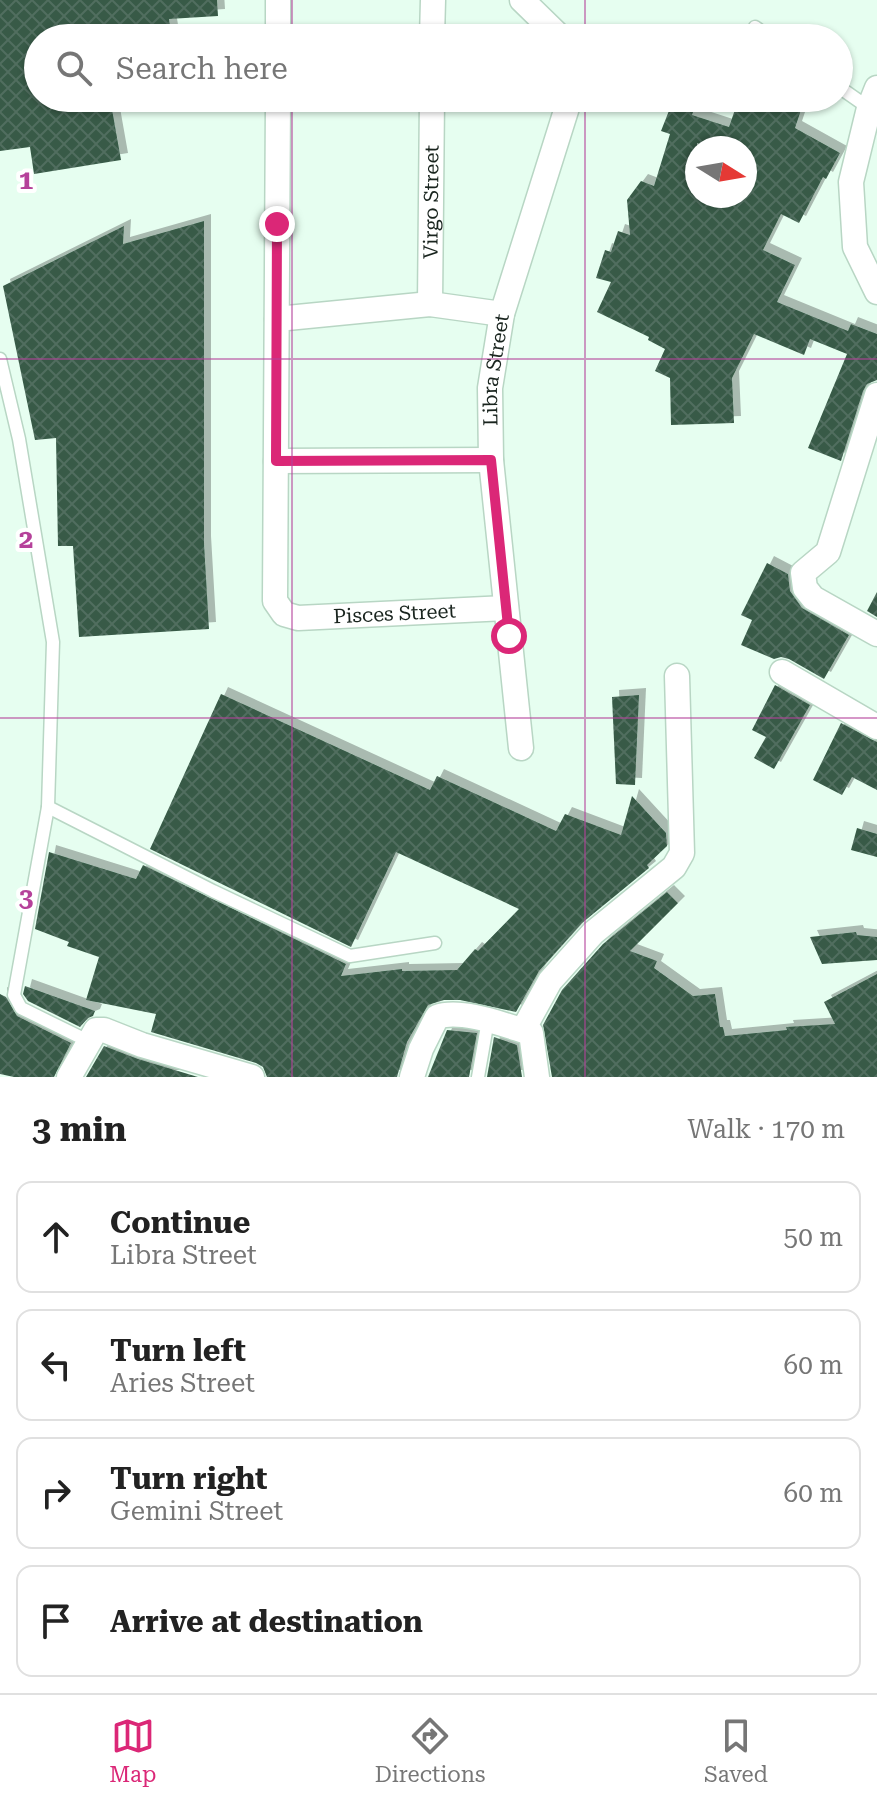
<!DOCTYPE html>
<html lang="en">
<head>
<meta charset="utf-8">
<style>
	:root { --surface:#fff; --page:#f2f2f2; --text:#222; --muted:#767676; --line:#e0e0e0; --accent:#db2777 }
	body { margin:0; font-family:"Roboto Serif",serif; background:var(--page); color:var(--text) }
	.compass { position:absolute; left:685px; top:136px; width:72px; height:72px; border-radius:50%; background:var(--surface); box-shadow:0 2px 6px #0004; rotate:101deg }
	.stop { position:absolute; width:24px; height:24px; margin:-18px; border:6px solid #db2777; border-radius:50%; background:#fff }
	.stop.end { background:#db2777; border-color:#fff; box-shadow:0 2px 8px #0008 }
	.list { margin:0; padding:0; list-style:none }
	h2 { display:flex; justify-content:space-between; align-items:center; height:104px; margin:0; padding:0 32px; font-size:34px }
	h2 small { font-size:26px; font-weight:400; color:var(--muted) }
	.list li { display:grid; grid-template-columns:52px 1fr auto; gap:24px; align-items:center; box-sizing:border-box; height:112px; margin:0 16px 16px; padding:0 16px; border:2px solid var(--line); border-radius:16px }
	.list b { display:block; font-size:30px; white-space:nowrap }
	.list p { margin:0; font-size:26px; white-space:nowrap; color:var(--muted) }
	.list em { font-size:26px; font-style:normal; color:var(--muted) }
	.icon { flex:none; width:44px; height:44px; fill:none; stroke:currentColor; stroke-width:2; stroke-linecap:round; stroke-linejoin:round }
	.map { position:relative; flex:none; width:877px; height:1077px; overflow:hidden }
	.search { position:absolute; background:var(--surface); box-shadow:0 2px 6px #0004; left:24px; right:24px; top:24px; height:88px; display:flex; align-items:center; gap:20px; box-sizing:border-box; padding:0 28px; border-radius:44px; color:var(--muted); font-size:30px }
	.sheet { height:616px; background:var(--surface) }
	nav { display:flex; justify-content:space-around; align-items:center; box-sizing:border-box; height:112px; border-top:2px solid var(--line); background:var(--surface); font-size:22px; color:var(--muted) }
	nav a { display:grid; justify-items:center; gap:4px }
	nav .on { color:var(--accent) }
	.map>svg:first-child { display:block }
</style>
</head>
<body>
<div class="map">
<svg width="877" height="1077" viewBox="0 0 877 1077">
	<defs>
		<pattern id="building-cross-hatch" width="8" height="8" patternUnits="userSpaceOnUse" patternTransform="scale(2)"><rect width="8" height="8" fill="#375a47"/><path d="M0 0l8 8M0 8l8-8" fill="none" stroke="#516e5e"/></pattern>
		<filter id="shadow"><feDropShadow dx="7" dy="-7" stdDeviation="0" flood-color="#0004"/></filter>
	</defs>
	<rect width="100%" height="100%" fill="#e6fef0"/>
	<!-- building -->
	<g fill="url(#building-cross-hatch)" fill-rule="evenodd" filter="url(#shadow)">
		<polygon points="0,0 217,0 218,16 169,19 172,38 38,38 38,98 110,98 121,160 34,174 30,147 0,151"/>
		<path d="M674,98H698L692,115L729,127L739,98H797L793,106L801,110L795,128L840,153L826,179L823,177L799,223L781,214L763,250L795,265L777,302L848,331L851,324L877,334V380L867,384L863,391L841,461L808,448L847,354L810,339L804,355L754,334L732,378L734,423L671,425L670,378L655,371L665,349L648,340L649,337L597,312L611,282L596,278L605,250L611,252L618,231L630,235L627,200L641,181L654,186L670,134L661,131ZM697,143L714,148H745V196H697Z"/>
		<polygon points="204,221 204,543 209,629 79,637 73,546 58,546 56,438 35,440 3,286 124,226 123,244"/>
		<polygon points="767,563 788,574 790,591 802,608 849,635 824,679 789,659 781,657 774,659 741,645 752,620 741,615"/>
		<polygon points="877,592 877,617 867,611"/>
		<polygon points="775,685 810,705 774,769 754,758 766,737 752,730"/>
		<polygon points="221,694 430,790 437,776 556,831 565,814 621,835 632,796 666,833 667,846 647,865 649,868 582,923 539,971 516,1012 460,1000 444,1000 428,1005 407,1042 397,1077 267,1077 263,1067 256,1063 151,1032 156,1014 86,1000 99,957 67,946 69,942 35,929 49,852 136,879 143,865 346,964 341,976 402,969 402,971 457,970 475,949 478,951 519,909 396,852 351,947 150,849"/>
		<polygon points="639,695 635,785 616,784 612,697"/>
		<polygon points="841,723 877,742 877,790 852,777 842,795 813,780"/>
		<polygon points="857,828 877,834 877,857 851,850"/>
		<polygon points="667,892 678,903 630,951 657,961 654,968 693,996 715,994 720,1027 723,1027 725,1036 787,1030 786,1027 835,1024 824,1002 877,974 877,1077 552,1077 543,1025 562,990 603,944"/>
		<polygon points="856,932 857,935 877,937 877,960 822,964 810,937"/>
		<polygon points="25,986 95,1011 93,1016 88,1018 80,1027 28,1001 23,994"/>
		<polygon points="0,994 6,997 17,1016 71,1043 54,1077 14,1077 0,1074"/>
		<polygon points="447,1030 477,1033 469,1077 428,1077"/>
		<polygon points="494,1037 517,1045 522,1077 487,1077"/>
		<polygon points="104,1046 138,1059 198,1077 86,1077"/>
	</g>
	<g fill="none" stroke-linecap="round" stroke-linejoin="round">
		<defs>
			<g id="lane">
				<polyline points="755,27 771,38"/>
				<polyline points="839,87 869,108"/>
				<polyline points="0,359 19,439 53,642 48,807 14,995 21,1008 88,1041"/>
				<polyline points="48,807 213,891 350,956 435,943"/>
				<polyline points="478,1077 488,1020"/>
			</g>
			<g id="street">
				<polyline points="522,0 561,38"/>
				<polyline points="278,38 278,0"/>
				<polyline points="432,38 433,0"/>
				<polyline points="877,88 869,108 851,182 855,247 877,292"/>
				<path id="s1" d="M278,98L275,601L284,614L298,618L506,608"/>
				<path id="s2" d="M430,304L432,98"/>
				<polyline points="277,319 430,304 502,314"/>
				<polyline points="877,395 828,552 803,573 805,588 813,598 877,634"/>
				<polyline points="276,461 491,460"/>
				<polyline points="782,672 877,727"/>
				<path id="s3" d="M521,748L491,460L490,388L502,314L570,98"/>
				<polyline points="523,1030 550,981 593,933 674,867 682,853 677,676"/>
				<polyline points="69,1077 96,1030 104,1030 142,1045 252,1077"/>
				<path d="M412,1077L421,1049L437,1017C461,1008 507,1026 531,1033L537,1077"/>
			</g>
		</defs>
		<!-- lane casing -->
		<use href="#lane" stroke="#b8d6c4" stroke-width="15"/>
		<!-- street casing -->
		<use href="#street" stroke="#b8d6c4" stroke-width="27"/>
		<!-- lane -->
		<use href="#lane" stroke="#fff" stroke-width="12"/>
		<!-- street -->
		<use href="#street" stroke="#fff" stroke-width="24"/>
	</g>
	<g fill="none" stroke-linecap="round" stroke-linejoin="round">
		<!-- route -->
		<polyline stroke="#db2777" stroke-width="10" points="277,224 276,461 491,460 509,636"/>
	</g>
	<!-- grid -->
	<path fill="none" stroke="#b5419a" stroke-width="2" stroke-opacity="0.55" d="M292,0V38M585,0V38M292,98V1077M585,98V1077M0,359H877M0,718H877"/>
	<g text-anchor="middle" stroke-width="8" stroke-linejoin="round" paint-order="stroke">
		<!-- street labels -->
		<g font-size="20" fill="#19241e" stroke="#fff">
			<text dy="7" stroke="none"><textPath href="#s2" startOffset="102">Virgo Street</textPath></text>
			<text dy="7" stroke="none"><textPath href="#s3" startOffset="380">Libra Street</textPath></text>
			<text dy="7" stroke="none"><textPath href="#s1" startOffset="630">Pisces Street</textPath></text>
		</g>
	</g>
	<g font-size="26" text-anchor="middle" font-weight="bold" fill="#b5419a" stroke="#fff" stroke-width="8" stroke-linejoin="round" paint-order="stroke">
		<text x="26" y="189">1</text>
		<text x="26" y="548">2</text>
		<text x="26" y="907">3</text>
	</g>
</svg>
<svg class="compass" viewBox="-18 -18 36 36"><path d="M0-13l5 13h-10z" fill="#e53935"/><path d="M0 13l5-13h-10z" fill="#767676"/></svg>
<div class="stop" style="left:509px;top:636px"></div>
<div class="stop end" style="left:277px;top:224px"></div>
<div class="search"><svg class="icon" aria-label="search" viewBox="0 0 24 24"><circle cx="10" cy="10" r="6"/><path d="M15 15l6 6"/></svg>Search here</div>
</div>
<section class="sheet">
<h2>3 min<small>Walk · 170 m</small></h2>
<ul class="list">
<li><svg class="icon" aria-label="ahead" viewBox="0 0 24 24"><path d="M12 20V5M6 11l6-6 6 6"/></svg><div><b>Continue</b><p>Libra Street</p></div><em>50 m</em></li>
<li><svg class="icon" aria-label="left" viewBox="0 0 24 24"><path d="M17 20v-9H6M10 6l-5 5 5 5"/></svg><div><b>Turn left</b><p>Aries Street</p></div><em>60 m</em></li>
<li><svg class="icon" aria-label="right" viewBox="0 0 24 24"><path d="M7 20v-9h11M14 6l5 5-5 5"/></svg><div><b>Turn right</b><p>Gemini Street</p></div><em>60 m</em></li>
<li><svg class="icon" aria-label="arrive" viewBox="0 0 24 24"><path d="M6 21V4h12l-3 4 3 4H6"/></svg><div><b>Arrive at destination</b></div></li>
</ul>
</section>
<nav>
<a class="on"><svg class="icon" aria-label="map" viewBox="0 0 24 24"><path d="M3 6l6-2 6 2 6-2v14l-6 2-6-2-6 2zM9 4v14M15 6v14"/></svg>Map</a>
<a><svg class="icon" aria-label="directions" viewBox="0 0 24 24"><path d="M12 3l9 9-9 9-9-9zM9 14v-3h6M13 9l2 2-2 2"/></svg>Directions</a>
<a><svg class="icon" aria-label="saved" viewBox="0 0 24 24"><path d="M7 4h10v16l-5-4-5 4z"/></svg>Saved</a>
</nav>
</body>
</html>
